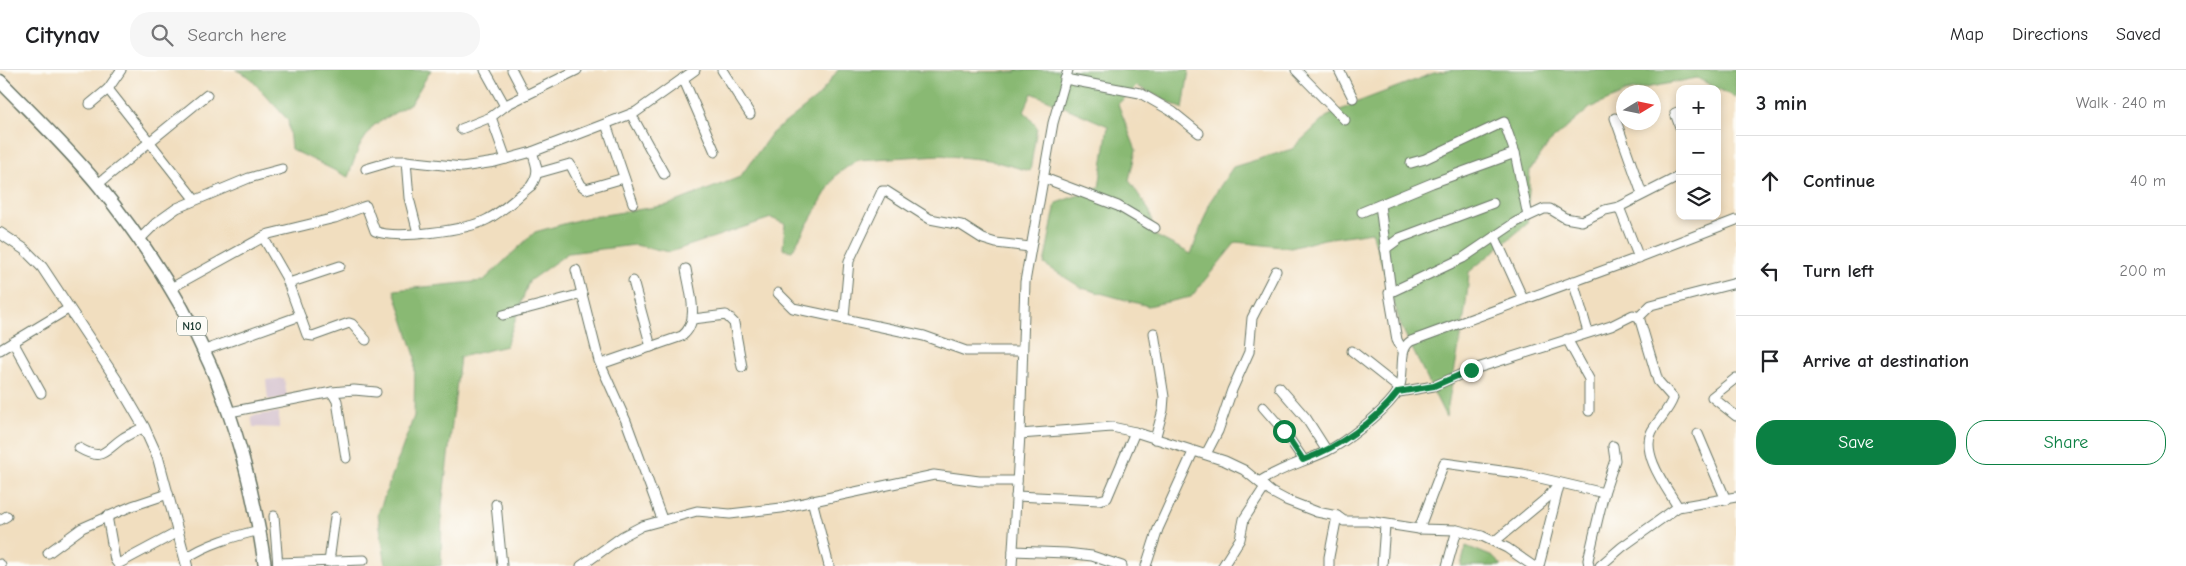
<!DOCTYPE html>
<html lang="en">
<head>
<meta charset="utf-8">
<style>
	:root { --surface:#fff; --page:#f6f6f6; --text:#202124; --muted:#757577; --line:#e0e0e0; --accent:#0b8043 }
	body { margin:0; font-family:"Comic Neue",sans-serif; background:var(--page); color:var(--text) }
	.controls { position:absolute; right:15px; top:15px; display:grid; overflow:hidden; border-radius:10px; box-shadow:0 2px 8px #0003 }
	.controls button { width:45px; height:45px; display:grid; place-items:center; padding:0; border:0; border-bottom:1px solid var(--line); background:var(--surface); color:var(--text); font:25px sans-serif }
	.compass { position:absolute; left:1616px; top:15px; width:45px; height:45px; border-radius:50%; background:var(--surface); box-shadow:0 2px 8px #0003; rotate:80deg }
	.stop { position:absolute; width:15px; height:15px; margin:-11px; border:4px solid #0b8043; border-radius:50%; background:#fff }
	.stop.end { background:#0b8043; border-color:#fff; box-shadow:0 1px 5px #0008 }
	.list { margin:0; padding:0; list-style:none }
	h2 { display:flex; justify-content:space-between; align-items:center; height:65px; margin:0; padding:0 20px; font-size:21px }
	h2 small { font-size:16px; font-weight:400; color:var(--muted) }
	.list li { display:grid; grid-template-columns:32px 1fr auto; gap:15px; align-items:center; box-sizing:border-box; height:90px; padding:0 20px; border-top:1px solid var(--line) }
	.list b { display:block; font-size:19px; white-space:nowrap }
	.list em { font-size:16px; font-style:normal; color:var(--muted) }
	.actions { display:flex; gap:10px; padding:15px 20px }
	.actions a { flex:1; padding:11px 0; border:1px solid var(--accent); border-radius:20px; text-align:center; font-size:18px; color:var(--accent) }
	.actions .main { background:var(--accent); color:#fff }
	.icon { flex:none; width:28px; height:28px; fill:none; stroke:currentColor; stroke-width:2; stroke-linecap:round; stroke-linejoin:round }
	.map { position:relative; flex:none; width:1736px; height:496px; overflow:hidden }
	header { display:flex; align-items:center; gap:30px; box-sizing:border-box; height:70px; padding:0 25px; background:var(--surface); border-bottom:1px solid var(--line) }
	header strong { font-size:24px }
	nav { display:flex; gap:28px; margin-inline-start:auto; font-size:18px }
	.search { width:350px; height:45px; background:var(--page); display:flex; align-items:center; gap:12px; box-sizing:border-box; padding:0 18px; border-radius:20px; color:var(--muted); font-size:19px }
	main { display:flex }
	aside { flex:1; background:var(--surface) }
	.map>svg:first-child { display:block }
</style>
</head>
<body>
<header>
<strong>Citynav</strong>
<div class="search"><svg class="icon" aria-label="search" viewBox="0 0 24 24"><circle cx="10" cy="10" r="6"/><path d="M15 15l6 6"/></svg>Search here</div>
<nav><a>Map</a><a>Directions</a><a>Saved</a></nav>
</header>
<main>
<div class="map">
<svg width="1736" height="496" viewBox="0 0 1736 496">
	<rect width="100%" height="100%" fill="#fdfcf7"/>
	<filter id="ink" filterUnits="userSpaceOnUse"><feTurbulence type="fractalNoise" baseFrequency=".02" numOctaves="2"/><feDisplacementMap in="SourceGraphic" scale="10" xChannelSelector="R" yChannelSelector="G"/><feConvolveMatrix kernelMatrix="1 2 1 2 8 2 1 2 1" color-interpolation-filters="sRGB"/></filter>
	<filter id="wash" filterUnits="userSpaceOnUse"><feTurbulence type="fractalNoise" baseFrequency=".0096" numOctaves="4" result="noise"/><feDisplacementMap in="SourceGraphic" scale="20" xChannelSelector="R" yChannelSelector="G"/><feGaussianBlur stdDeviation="1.12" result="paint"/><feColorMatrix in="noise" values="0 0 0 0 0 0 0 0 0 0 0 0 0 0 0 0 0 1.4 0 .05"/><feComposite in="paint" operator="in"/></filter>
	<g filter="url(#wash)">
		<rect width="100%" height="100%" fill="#f1debf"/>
		<!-- industrial -->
		<g fill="#d1bdcb">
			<polygon points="284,308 287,327 268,330 266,310"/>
			<polygon points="279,342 279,358 253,357 251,346"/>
		</g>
		<!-- forest -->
		<g fill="#89b973" stroke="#547b54">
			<polygon points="236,0 431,0 411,33 373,56 359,77 348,107 291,79 288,50 248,6"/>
			<path d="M838,0L1016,2L1017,0H1189L1183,39L1137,16L1118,34L1136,80L1129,110L1150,142L1154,165L1191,184L1211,130L1233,97L1292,79L1326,47L1355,33L1434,3L1451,0H1736V28L1697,8L1624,22L1623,24L1590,38L1549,73L1530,100L1527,154L1469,202C1466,251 1454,298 1446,347L1401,256L1372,162L1324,169L1291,178L1236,172L1191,227L1148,236L1082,218L1044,194L1056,133L1099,118L1108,56L1032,23L1024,41L1037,57L1030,101L989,90L940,85L857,90L836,105L792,181L783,179L785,154L771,148L670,182L635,175L568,183L529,211L506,276L460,287L442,436L441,496H386L378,444L414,346L415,286L394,220L483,211L535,162L585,148L668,135L740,107L772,63L818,27Z"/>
			<polygon points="1466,476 1493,487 1502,496 1461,496"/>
		</g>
	</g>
	<g filter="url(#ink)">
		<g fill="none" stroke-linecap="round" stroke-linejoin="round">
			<defs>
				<g id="minor">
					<polyline points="485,0 505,36"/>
					<polyline points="512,0 525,25"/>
					<polyline points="722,0 750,44"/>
					<polyline points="1296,0 1345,50"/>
					<polyline points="1339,0 1353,28"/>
					<polyline points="683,8 715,82"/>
					<polyline points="1065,9 1140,23 1173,42 1199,63"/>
					<polyline points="108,19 195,130"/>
					<polyline points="90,34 108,19 121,0"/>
					<polyline points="1680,41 1675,43 1680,57"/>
					<polyline points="631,44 664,104"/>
					<polyline points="491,47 506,89"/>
					<polyline points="1615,48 1642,124"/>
					<polyline points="606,54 633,133"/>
					<polyline points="461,59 491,47 508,34 577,0"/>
					<polyline points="406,91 409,128 418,163"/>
					<polyline points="1411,93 1425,89 1504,52 1515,83 1528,146"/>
					<polyline points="366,99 393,91 406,91 462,97 495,92 532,82 636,42 695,0"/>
					<polyline points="538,103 570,94 581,115 586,119 624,108"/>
					<polyline points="1044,108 1118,136 1155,158"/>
					<polyline points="98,114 207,25"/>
					<polyline points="1380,135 1391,222"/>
					<polyline points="1619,137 1639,188"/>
					<polyline points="1362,142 1432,113 1515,83"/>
					<polyline points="263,167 286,207 307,265 313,266 349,253 352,254 366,270"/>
					<polyline points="1495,167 1523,229"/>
					<polyline points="140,169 156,153 177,138 249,108 282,99"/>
					<polyline points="1385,179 1400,168 1493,133"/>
					<polyline points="576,200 599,291 626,351 662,449"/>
					<polyline points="633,211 651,277"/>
					<polyline points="1573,211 1588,262"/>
					<polyline points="289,213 340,196"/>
					<path d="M171,218L269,164L335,148L363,137L366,136L375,161C395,170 468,160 488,149C504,141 518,126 531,116C540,103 537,96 532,82"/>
					<polyline points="778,223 793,238 924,266 966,281 1022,281"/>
					<polyline points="503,245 582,224"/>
					<polyline points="844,247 849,191 882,121 886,121 930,149 961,155 983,169 996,173 1030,177"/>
					<polyline points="1639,247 1651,235 1736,213"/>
					<polyline points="693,249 726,245 734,253 742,297"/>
					<polyline points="1154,263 1164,327 1163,340 1155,369"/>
					<polyline points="1567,269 1589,309 1589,341"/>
					<polyline points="13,272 41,323"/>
					<polyline points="0,280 68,239"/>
					<polyline points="205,280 300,246"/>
					<polyline points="1352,281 1400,319"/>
					<polyline points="1403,281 1397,270 1389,223 1463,188 1516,152 1544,139 1550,139 1565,148 1582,151 1605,140 1619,137 1680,106"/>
					<path d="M601,294L682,266C701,252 689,219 686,199"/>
					<polyline points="1736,308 1712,327 1736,346"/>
					<polyline points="1279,317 1306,348 1327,381"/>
					<polyline points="332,322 354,320 376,322"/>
					<path d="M1399,322L1434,316L1471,300L1611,256L1633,245L1639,247L1658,311L1673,328C1669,340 1658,350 1652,361C1640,384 1667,418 1678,437"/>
					<polyline points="1263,337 1284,361 1303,389"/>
					<polyline points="230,342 332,322 337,331 346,388"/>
					<polyline points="1020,364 1112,357 1135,362 1225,391 1244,400 1271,422 1286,430 1317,442 1337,446 1344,451 1368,451 1419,459 1457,460 1482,466 1507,478 1533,496"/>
					<polyline points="1698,364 1726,430"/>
					<path d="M79,378C103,392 104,381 123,368C129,364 137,361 144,357"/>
					<polyline points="1206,384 1218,361 1232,320 1249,282 1252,248 1276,201"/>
					<path d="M1259,412C1282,397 1301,393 1325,382C1345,373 1381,344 1394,327C1409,309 1395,281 1411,271L1635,189L1736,150"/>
					<polyline points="1016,426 1099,430 1107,428 1135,362"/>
					<polyline points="812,430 829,496"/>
					<polyline points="496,434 502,496"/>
					<polyline points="107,446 115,490 118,494 178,462"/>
					<polyline points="274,446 278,496"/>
					<polyline points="0,450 7,446"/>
					<polyline points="1419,459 1444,393 1523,404 1604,423"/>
					<polyline points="1495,471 1548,427 1559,413"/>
					<polyline points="1013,481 1066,483 1092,486 1122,496"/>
					<polyline points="48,483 82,458 132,436 168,424"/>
					<path d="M185,489C206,474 235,466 260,460"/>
					<polyline points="329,492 335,447"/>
					<polyline points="278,493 364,490"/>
					<polyline points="0,494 1,496"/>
					<polyline points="581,496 623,466 642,456 697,441 730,444 781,438 934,405 979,411 1017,411"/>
					<polyline points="1012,496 1020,364 1025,212 1053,53 1068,0"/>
					<polyline points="1146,496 1158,459 1193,382"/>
					<polyline points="1223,496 1240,469 1244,449 1265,417"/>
					<polyline points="1329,496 1329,487 1337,446"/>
					<polyline points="1382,496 1385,455"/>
					<polyline points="1447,496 1457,460"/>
					<polyline points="1539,496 1559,416"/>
					<polyline points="1589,496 1588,490 1604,423 1615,390 1613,376"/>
					<polyline points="1600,496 1622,477 1678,437 1736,427"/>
				</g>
				<polyline id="major" points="0,163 24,179 42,197 116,309 144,357 158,388 187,496"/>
				<path id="highway" d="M0,11C33,45 69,79 99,116C195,235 243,345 265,496"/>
			</defs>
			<!-- minor casing -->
			<use href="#minor" stroke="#687565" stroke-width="11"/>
			<!-- major casing -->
			<use href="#major" stroke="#687565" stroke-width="12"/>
			<!-- highway casing -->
			<use href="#highway" stroke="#687565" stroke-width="15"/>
			<!-- minor -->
			<use href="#minor" stroke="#fff" stroke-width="9"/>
			<!-- major -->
			<use href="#major" stroke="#fff" stroke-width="10"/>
			<!-- highway -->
			<use href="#highway" stroke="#fff" stroke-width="12"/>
		</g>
	</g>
	<g fill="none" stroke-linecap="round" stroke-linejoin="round" filter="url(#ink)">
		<!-- route -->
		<path stroke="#0b8043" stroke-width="6" d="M1284,361L1303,390C1339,377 1375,352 1398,322L1434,316L1471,300"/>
	</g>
	<g text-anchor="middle" stroke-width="5" stroke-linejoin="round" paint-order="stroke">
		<!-- shield labels -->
		<rect fill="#fdfcf7" stroke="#62766e" stroke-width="1" x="177" y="246.5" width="30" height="19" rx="4"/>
		<g font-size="12" font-weight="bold" fill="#1f3d34">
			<text x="192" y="260">N10</text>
		</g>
	</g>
</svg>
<div class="controls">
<button>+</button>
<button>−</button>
<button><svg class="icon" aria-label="layers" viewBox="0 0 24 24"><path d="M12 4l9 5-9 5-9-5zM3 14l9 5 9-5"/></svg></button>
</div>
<svg class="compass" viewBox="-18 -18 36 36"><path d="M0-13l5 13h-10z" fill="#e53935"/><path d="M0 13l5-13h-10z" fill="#757577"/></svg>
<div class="stop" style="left:1284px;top:361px"></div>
<div class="stop end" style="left:1471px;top:300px"></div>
</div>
<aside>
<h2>3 min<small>Walk · 240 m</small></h2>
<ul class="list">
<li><svg class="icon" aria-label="ahead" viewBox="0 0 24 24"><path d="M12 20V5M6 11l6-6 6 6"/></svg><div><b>Continue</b></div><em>40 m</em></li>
<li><svg class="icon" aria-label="left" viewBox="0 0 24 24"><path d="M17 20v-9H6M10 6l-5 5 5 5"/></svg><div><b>Turn left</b></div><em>200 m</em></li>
<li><svg class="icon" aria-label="arrive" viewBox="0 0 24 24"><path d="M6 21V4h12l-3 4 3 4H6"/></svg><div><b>Arrive at destination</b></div></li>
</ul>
<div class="actions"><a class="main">Save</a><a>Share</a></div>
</aside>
</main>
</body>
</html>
